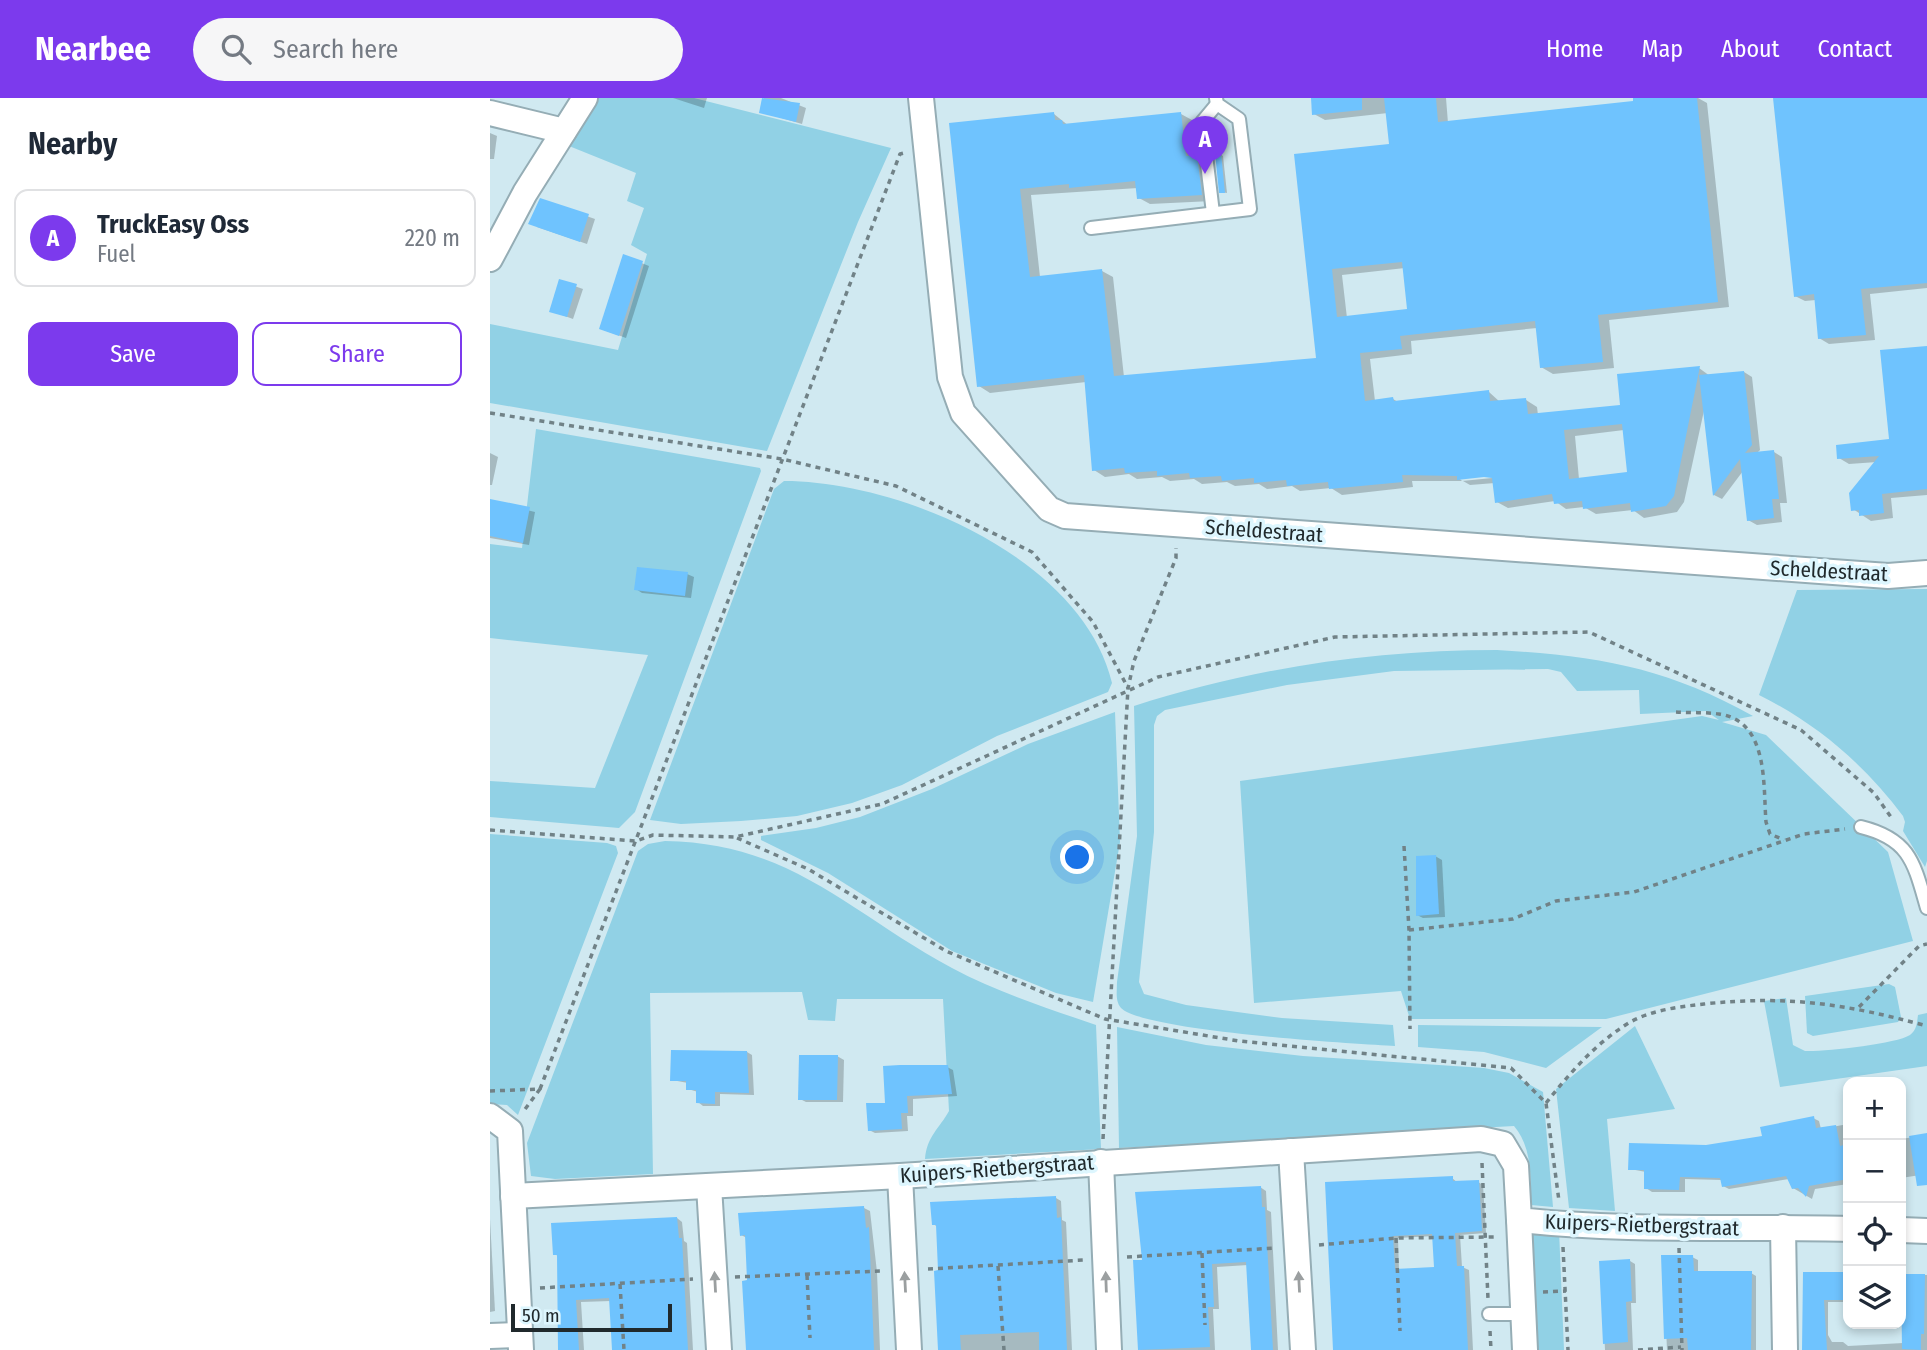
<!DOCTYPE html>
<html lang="en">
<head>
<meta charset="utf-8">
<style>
	:root { --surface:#fff; --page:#f6f6f7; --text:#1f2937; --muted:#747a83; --line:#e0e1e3; --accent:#7c3aed }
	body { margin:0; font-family:"Fira Sans Condensed",sans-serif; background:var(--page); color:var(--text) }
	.controls { position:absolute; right:21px; bottom:21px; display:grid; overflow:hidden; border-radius:14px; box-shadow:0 4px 10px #0003 }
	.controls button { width:63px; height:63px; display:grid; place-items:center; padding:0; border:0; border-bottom:2px solid var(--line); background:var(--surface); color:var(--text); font:35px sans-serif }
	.scale { position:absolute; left:21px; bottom:18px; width:161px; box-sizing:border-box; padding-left:7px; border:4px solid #20292c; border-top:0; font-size:19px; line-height:24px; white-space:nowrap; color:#20292c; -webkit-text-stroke:5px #ddf6fe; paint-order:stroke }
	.you { position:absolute; left:588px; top:760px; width:24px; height:24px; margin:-18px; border:5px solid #fff; border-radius:50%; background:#1a73e8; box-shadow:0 0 0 10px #1a73e833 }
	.badge { display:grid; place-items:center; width:46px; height:46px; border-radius:50%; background:var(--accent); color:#fff; font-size:23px; font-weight:700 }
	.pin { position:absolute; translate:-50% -58px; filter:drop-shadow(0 2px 4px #0008) }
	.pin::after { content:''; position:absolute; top:37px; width:24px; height:21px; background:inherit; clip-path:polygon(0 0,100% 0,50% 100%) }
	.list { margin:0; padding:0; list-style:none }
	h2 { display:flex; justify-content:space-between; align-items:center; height:91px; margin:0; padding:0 28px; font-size:30px }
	h2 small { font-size:23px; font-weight:400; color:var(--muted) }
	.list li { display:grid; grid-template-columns:46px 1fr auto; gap:21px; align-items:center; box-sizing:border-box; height:98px; margin:0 14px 14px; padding:0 14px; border:2px solid var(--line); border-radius:14px }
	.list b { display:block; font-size:26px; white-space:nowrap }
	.list p { margin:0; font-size:23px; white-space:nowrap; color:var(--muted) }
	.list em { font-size:23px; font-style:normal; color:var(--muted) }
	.actions { display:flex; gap:14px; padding:21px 28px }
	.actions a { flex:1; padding:16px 0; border:2px solid var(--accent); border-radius:14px; text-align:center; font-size:24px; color:var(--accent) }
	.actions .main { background:var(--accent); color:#fff }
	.icon { flex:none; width:38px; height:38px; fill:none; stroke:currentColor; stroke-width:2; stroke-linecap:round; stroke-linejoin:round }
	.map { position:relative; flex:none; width:1437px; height:1252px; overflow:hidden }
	header { display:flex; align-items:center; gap:42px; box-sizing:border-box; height:98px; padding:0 35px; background:var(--accent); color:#fff }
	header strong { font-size:33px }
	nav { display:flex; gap:38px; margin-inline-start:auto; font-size:24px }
	.search { width:490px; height:63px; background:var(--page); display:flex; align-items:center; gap:18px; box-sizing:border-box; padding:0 24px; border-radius:38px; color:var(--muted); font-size:26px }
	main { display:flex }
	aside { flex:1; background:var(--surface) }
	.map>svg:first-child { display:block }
</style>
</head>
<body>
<header>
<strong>Nearbee</strong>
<div class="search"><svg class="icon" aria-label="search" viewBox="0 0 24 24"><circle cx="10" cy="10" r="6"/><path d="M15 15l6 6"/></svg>Search here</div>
<nav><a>Home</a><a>Map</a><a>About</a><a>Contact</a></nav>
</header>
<main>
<aside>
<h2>Nearby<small></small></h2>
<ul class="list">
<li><span class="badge">A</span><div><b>TruckEasy Oss</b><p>Fuel</p></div><em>220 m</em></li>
</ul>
<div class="actions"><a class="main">Save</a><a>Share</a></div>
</aside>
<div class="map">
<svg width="1437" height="1252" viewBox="0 0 1437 1252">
	<rect width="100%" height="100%" fill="#d0e9f1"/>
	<!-- green -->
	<g fill="#91d1e5">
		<polygon points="106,0 204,0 401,50 368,124 277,353 0,305 0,226 128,252 157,156 141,147 154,110 137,103 146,75 79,48"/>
		<polygon points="46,331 270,370 271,373 145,714 129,730 0,719 0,683 105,690 158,557 0,540 0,446 32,450"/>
		<path d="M294,383C411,383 593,461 622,585L618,594L507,638L412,687L362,705L307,718L251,723L191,726L160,722L284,391Z"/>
		<path d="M1437,491V763L1435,769L1413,733L1415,724L1413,718C1374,666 1327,626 1269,597L1307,492Z"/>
		<path d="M1007,552C1107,558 1175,569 1263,618L1232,624L1276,637L1398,754L1423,843L1116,921H920L911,893L764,905L750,683L1212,618L1229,622L1216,613L1150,616L1149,592L1087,593L1071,574L1058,571L904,573L797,587L675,612L667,618L664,627V734L649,884L654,896L696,907L792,920L903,927L905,948C863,946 654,933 631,910C625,903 627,893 627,884L647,738L644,608C762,570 883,552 1007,552Z"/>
		<polygon points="625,614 630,744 603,904 566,895 462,853 338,775 271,742 271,738 326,730 370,719 442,691 538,646"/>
		<polygon points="0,736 117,745 126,748 128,755 28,1017 17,1007 0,1006"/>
		<path d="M175,743C302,745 358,814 462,870C507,894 557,910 606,927L611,1051L435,1061C437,1038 449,1031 459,1013L453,901H347L345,923L318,922L312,894L160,895L163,1076L65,1081L41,1078L37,1045L148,753L158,746Z"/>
		<polygon points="1399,886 1405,889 1411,919 1408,924 1323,938 1317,935 1315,898"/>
		<path d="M1296,900L1303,947L1315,953C1333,954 1406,946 1420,937C1427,932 1427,924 1428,917L1437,915V968L1290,989L1274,903Z"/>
		<polygon points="928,927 1112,929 1056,970 994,954 928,949"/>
		<polygon points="1145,928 1185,1011 1117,1021 1125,1113 1079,1110 1066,991"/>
		<path d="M627,929L716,947L813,958L994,970L1019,975L1053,994L1063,1109L1041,1107C1040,1078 1043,1051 1024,1028L629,1050Z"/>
		<polygon points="1042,1127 1069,1132 1074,1252 1048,1252"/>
	</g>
	<!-- shadow -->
	<g fill="#0003" fill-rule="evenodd">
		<polygon points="183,0 217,0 214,10"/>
		<polygon points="274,0 291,0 316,10 312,26 271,14"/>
		<path d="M822,0H956L958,25L1145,5V0H1208L1217,5L1239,209L1119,222L1124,270L1063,276L1051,269L1047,230L921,243L922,256L880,261L885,303L903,301L908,304L999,294L1010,304L1036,302L1047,309L1048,317L1132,308L1209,270L1220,278L1254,274L1262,279L1270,352L1266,356L1284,354L1292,359L1297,405H1290L1292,424L1267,427L1258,422L1253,373L1232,401L1224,397L1215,308L1194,404L1187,414L1154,420L1143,412L1106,416L1094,409L1076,411L1065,403L1018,410L1007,404L1005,385L980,387L973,383H922L923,389L852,397L841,390L810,393L802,388L777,391L769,386L745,388L737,384L712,386L704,381L680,383L672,379L647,381L639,376L615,379L604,372L596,284L500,295L489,288L461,27L564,16L579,28L691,16L702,22L706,58L718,65L722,103L660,106L649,100L648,90L541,97L550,179L612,173L623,179L634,279L828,262L806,58L901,47L898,15L835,22L824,16ZM915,170L919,213L857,220L852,177ZM1134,332L1139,376L1089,381L1085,338ZM1002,376V380L972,383L969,380Z"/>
		<polygon points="1285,0 1437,0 1437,190 1380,196 1385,242 1339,246 1329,240 1326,202 1315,203 1305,198"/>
		<polygon points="0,35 7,38 4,61 0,61"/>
		<polygon points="730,56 733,58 737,95 731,94"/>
		<polygon points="51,102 105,121 97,146 47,129"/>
		<polygon points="134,158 159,168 136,240 111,231"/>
		<polygon points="70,183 93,191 83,221 61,213"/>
		<polygon points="1437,249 1437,397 1401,400 1403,420 1381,423 1363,411 1387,364 1359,366 1349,360 1401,343"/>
		<polygon points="0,355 8,359 2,387 0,387"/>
		<polygon points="0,403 45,414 39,447 0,440"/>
		<polygon points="197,476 204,479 201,500 152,495 146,491"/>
		<polygon points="945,758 952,762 955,819 933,820 927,817"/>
		<polygon points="257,954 262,957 264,997 230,996 230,1008 213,1008 208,1004 208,994 198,991 198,985 182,982"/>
		<polygon points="347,958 354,962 353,1004 316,1004 310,1001"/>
		<polygon points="457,969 463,972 467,998 423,1001 423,1018 417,1018 418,1033 385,1035 379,1032 397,1006"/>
		<polygon points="1323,1020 1329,1023 1331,1031 1358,1026 1358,1086 1325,1091 1322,1101 1303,1090 1299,1081 1239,1091 1233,1088 1232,1082 1195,1081 1195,1094 1162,1094 1156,1090 1156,1074 1140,1071 1216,1049 1274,1039"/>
		<polygon points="1437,1037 1437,1076 1411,1080 1411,1041"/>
		<path d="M962,1080L968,1085L988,1084L993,1087L996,1135L970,1137L972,1169L979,1172L983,1252H845L837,1086ZM944,1138L945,1171L909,1172L908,1140Z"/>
		<polygon points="770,1089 776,1093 777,1112 781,1114 788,1252 763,1252 758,1167 727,1169 729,1211 723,1211 725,1252 650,1252 645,1164 654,1163"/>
		<polygon points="566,1100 571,1103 572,1122 576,1124 582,1252 450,1252 450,1174 448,1129 443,1126"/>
		<polygon points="374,1110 380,1113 387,1174 390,1252 257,1252 257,1140 251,1137"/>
		<polygon points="187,1120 192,1124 194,1143 197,1145 203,1252 124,1252 121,1203 91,1204 94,1252 72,1252 69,1159 65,1156"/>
		<polygon points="0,1121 5,1213 0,1214"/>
		<polygon points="1173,1159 1202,1159 1208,1162 1208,1174 1261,1175 1266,1178 1266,1252 1177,1252"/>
		<polygon points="1140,1163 1145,1166 1146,1205 1141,1205 1143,1252 1115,1252 1111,1165"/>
		<polygon points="1315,1176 1358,1176 1358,1204 1338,1204 1338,1237 1342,1244 1353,1244 1358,1248 1413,1245 1411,1177 1437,1177 1437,1252 1314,1252"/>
	</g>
	<!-- building -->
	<g fill="#6fc3fe" fill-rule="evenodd">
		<polygon points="272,0 310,5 306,24 269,15"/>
		<polygon points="821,0 872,0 872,12 822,17"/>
		<path d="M894,0H946L948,24L1143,3V0H1207L1228,204L1108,217L1113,264L1050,270L1045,223L910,238L912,251L870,255L875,303L903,299L904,303L999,292L1000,303L1036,300L1038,316L1130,307L1127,276L1210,268L1184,398L1176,408L1141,414L1140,405L1093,411L1092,403L1064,406L1062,396L1005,405L1002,380L994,379L967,382V378L912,377L913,384L839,391L838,384L797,388L796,382L764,385V380L732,383L731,378L700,380L699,375L667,378V373L635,375L634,370L602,373L594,277L487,289L459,25L564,14L565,22H572L573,26L691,14L696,58L707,57L712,97L647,101L645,83L579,90V86L530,91L540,179L612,171L624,278L826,260L804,56L899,46ZM912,164L917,211L847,219L842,171ZM1132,326L1137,374L1079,381L1074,332Z"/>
		<polygon points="1283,0 1437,0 1437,185 1371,191 1376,237 1328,241 1324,196 1304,199"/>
		<polygon points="725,55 731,55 735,95 729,95"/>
		<polygon points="50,100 99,116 90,144 38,126"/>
		<polygon points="133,156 153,163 129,238 109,231"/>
		<polygon points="69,181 87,186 77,219 59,214"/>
		<polygon points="1437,248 1437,391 1392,396 1394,415 1369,418 1369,412 1361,413 1359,395 1389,358 1347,361 1346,347 1399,341 1390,252"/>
		<polygon points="1254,273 1262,347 1255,355 1284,352 1289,401 1282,401 1284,420 1257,423 1250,361 1223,398 1209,277"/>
		<polygon points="0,401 40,409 33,445 0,438"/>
		<polygon points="147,469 198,474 195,498 144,492"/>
		<polygon points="946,757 949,816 926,818 926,758"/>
		<polygon points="181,952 257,953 259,995 225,994 225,1006 206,1005 206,992 196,992 196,983 180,983"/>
		<polygon points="309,957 348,957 347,1002 308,1002"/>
		<polygon points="410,967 458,967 462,996 417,998 418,1015 411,1015 412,1031 378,1033 376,1005 395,1005 393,968"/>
		<polygon points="1324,1018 1326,1030 1346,1027 1350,1048 1358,1046 1358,1081 1319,1088 1316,1099 1308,1090 1302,1091 1296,1078 1232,1089 1230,1080 1190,1079 1189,1092 1154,1091 1154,1072 1138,1072 1139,1045 1216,1047 1272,1038 1270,1029"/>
		<polygon points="1437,1035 1437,1087 1427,1088 1419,1038"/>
		<path d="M963,1078V1083L989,1082L992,1133L965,1135L967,1168H974L978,1252H843L835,1084ZM942,1136L944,1169L905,1171L903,1138Z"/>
		<polygon points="771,1088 772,1109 775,1109 783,1252 761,1252 756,1164 722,1166 724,1209 718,1209 720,1249 648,1252 643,1162 652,1162 645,1094"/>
		<polygon points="566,1098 567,1120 571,1119 577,1252 549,1252 549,1234 470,1237 471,1252 448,1252 444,1173 448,1172 446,1127 442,1127 440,1104"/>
		<polygon points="374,1108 376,1130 379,1129 384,1252 256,1252 252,1183 257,1182 255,1137 250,1138 248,1115"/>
		<polygon points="187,1119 189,1140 192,1140 198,1252 122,1252 119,1200 86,1202 89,1252 68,1252 67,1157 63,1157 61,1125"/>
		<polygon points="1171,1157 1203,1157 1204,1173 1262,1173 1261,1252 1198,1252 1197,1240 1174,1241"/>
		<polygon points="1140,1161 1142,1203 1136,1204 1138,1244 1113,1246 1109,1163"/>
		<polygon points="1313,1174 1358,1174 1358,1202 1334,1202 1337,1252 1312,1252"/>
		<polygon points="1411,1176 1435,1176 1434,1236 1431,1236 1431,1252 1412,1251"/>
	</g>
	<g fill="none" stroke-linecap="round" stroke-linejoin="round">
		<defs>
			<g id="lane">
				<polyline points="723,115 712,24 727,6"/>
				<polyline points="601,130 760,111 749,21 727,6 726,0"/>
				<path d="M1371,729C1420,741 1424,765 1437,810"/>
				<polyline points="999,1216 1033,1216"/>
			</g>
			<g id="street">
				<polyline points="431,0 460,279 473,315 559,411 575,418 684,426 1398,478 1437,475"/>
				<polyline points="0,15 74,33"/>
				<polyline points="0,161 35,95 95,0"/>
				<polyline points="0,1018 20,1033 31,1252"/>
				<polyline points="801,1053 813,1252"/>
				<polyline points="611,1064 619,1252"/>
				<polyline points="410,1078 419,1252"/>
				<polyline points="219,1088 229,1252"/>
				<path d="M23,1098L410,1078L991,1041L1013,1046L1026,1068L1029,1122C1138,1134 1248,1128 1358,1131"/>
				<polyline points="1029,1122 1035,1252"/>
				<polyline points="1293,1129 1295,1252"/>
				<polyline points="1411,1132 1437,1133"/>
				<polyline points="0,1238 30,1237"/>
			</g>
		</defs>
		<!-- lane casing -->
		<use href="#lane" stroke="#95adb5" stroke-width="16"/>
		<!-- street casing -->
		<use href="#street" stroke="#95adb5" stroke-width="28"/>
		<!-- path -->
		<g stroke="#718287" stroke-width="3.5" stroke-dasharray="5 5" stroke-linecap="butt">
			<polyline points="0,315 292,361 406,388 542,454 603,524 638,590"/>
			<path d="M1186,614C1200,615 1215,614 1229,616C1279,623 1273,687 1276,724L1280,736L1294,742"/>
			<polyline points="0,732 146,743 163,737 245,739 392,706 668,579 845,539 1099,534 1311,632 1384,695 1403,722"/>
			<polyline points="247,740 318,771 456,853 615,921 749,943 1021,970 1056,1005 1069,1103"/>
			<polyline points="914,748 919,832 920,931"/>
			<polyline points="919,832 1023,821 1066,803 1144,794 1314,736 1355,731"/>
			<polyline points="1369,909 1429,848 1437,846"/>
			<polyline points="50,991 410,56 414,55"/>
			<polyline points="0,993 50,991 33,1014"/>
			<path d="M1056,1005C1080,975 1104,947 1137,926C1160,912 1188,909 1214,906C1298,897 1356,906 1437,928"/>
			<polyline points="613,1041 638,590 644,563 686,460 686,450"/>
			<polyline points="992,1065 998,1201"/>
			<polyline points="906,1140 910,1233"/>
			<polyline points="829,1147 906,1140 1006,1139"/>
			<polyline points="1073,1149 1078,1252"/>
			<polyline points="1189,1150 1192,1252"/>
			<polyline points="712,1155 715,1227"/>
			<polyline points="637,1159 786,1150"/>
			<polyline points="508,1168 514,1252"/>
			<polyline points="438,1171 594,1162"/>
			<polyline points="317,1177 320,1240"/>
			<polyline points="245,1179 391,1173"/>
			<polyline points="130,1186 134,1252"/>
			<polyline points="50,1190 203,1181"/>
			<polyline points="1053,1194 1076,1193"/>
			<polyline points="1000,1233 1001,1252"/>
			<polyline points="1148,1252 1191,1249"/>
		</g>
		<!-- lane -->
		<use href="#lane" stroke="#fff" stroke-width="12"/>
		<!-- street -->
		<use href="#street" stroke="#fff" stroke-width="24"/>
	</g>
	<!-- one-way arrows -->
	<defs><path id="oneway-solid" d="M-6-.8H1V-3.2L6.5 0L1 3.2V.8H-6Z" transform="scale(1.75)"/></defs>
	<g fill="#9b9fa0">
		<use href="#oneway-solid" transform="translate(225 1184) rotate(-93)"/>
		<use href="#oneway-solid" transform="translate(415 1184) rotate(-93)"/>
		<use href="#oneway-solid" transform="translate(616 1184) rotate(-92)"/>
		<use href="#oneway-solid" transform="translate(809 1184) rotate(-93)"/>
	</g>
	<g text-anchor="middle" stroke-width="7" stroke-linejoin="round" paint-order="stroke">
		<!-- street labels -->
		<g font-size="21" fill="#20292c" stroke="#ddf6fe">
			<text transform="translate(774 433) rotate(4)" y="7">Scheldestraat</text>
			<text transform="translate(1339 473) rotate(3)" y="7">Scheldestraat</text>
			<text transform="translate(507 1071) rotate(-4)" y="7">Kuipers-Rietbergstraat</text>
			<text transform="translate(1152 1127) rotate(2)" y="7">Kuipers-Rietbergstraat</text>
		</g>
	</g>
</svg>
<div class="controls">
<button>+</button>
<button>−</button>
<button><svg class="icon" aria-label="locate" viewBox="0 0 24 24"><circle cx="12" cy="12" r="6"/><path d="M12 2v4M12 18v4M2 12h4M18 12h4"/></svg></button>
<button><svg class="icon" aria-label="layers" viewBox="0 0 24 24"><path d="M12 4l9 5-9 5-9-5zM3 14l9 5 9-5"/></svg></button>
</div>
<div class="scale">50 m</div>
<div class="you"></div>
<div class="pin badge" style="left:715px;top:76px">A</div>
</div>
</main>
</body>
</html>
